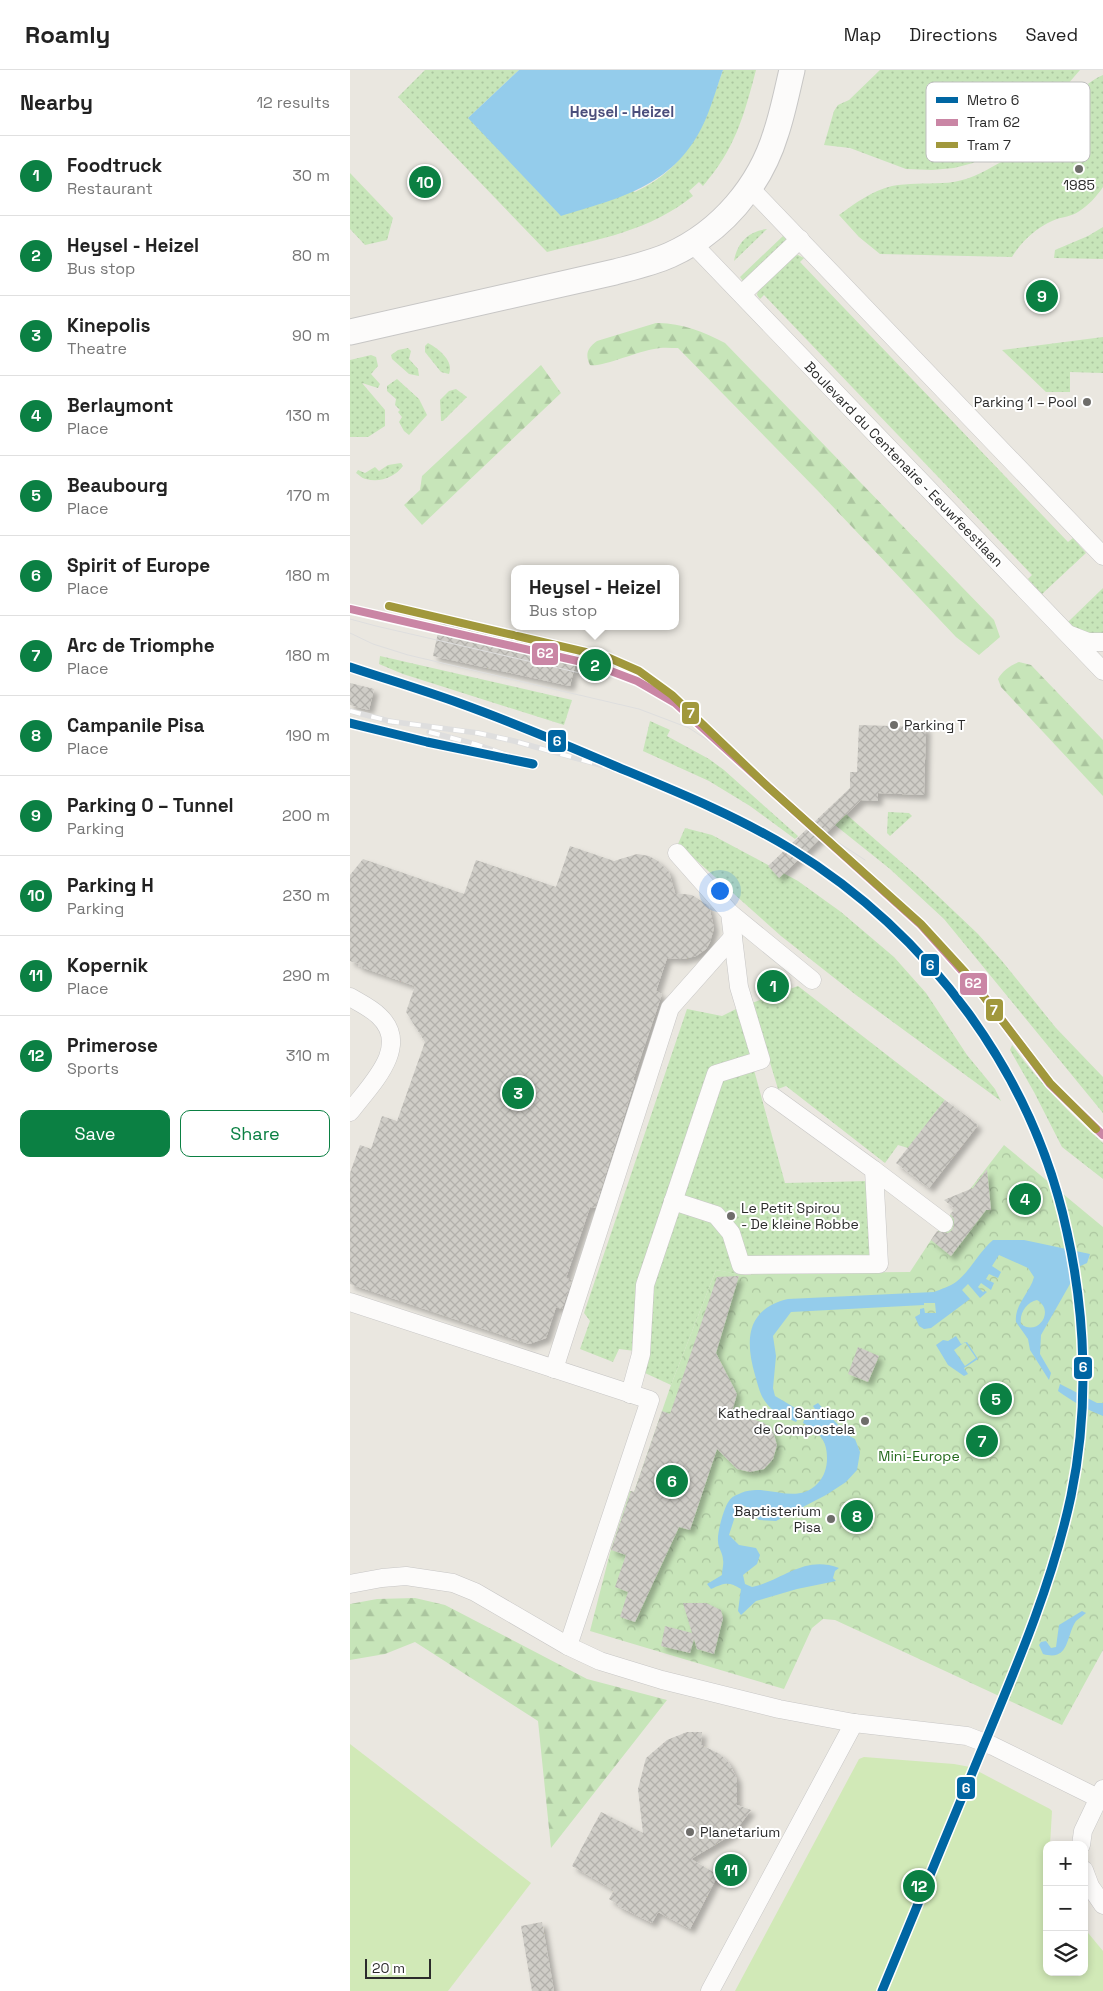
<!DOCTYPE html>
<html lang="en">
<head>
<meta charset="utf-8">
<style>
	:root { --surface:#fff; --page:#f2f2f2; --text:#222; --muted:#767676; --line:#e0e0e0; --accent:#0b8043 }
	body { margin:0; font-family:"Space Grotesk",sans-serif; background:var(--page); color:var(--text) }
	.controls { position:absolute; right:15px; bottom:15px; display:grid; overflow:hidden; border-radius:10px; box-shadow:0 2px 8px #0003 }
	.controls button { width:45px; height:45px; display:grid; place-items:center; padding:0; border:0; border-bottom:1px solid var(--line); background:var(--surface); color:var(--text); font:25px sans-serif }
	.scale { position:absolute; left:15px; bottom:12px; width:66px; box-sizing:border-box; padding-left:5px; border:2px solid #2b2b2b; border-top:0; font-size:14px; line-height:18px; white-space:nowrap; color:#2b2b2b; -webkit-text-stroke:4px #fff; paint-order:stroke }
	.you { position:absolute; left:369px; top:820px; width:18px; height:18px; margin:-12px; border:4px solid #fff; border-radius:50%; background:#1a73e8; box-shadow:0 0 0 8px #1a73e833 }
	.badge { display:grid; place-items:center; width:32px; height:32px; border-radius:50%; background:var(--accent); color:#fff; font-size:16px; font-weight:700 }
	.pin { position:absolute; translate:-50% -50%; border:2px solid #fff; box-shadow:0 1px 5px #0006 }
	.popup { position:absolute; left:161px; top:495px; width:168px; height:65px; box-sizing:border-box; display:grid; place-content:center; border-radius:10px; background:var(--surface); filter:drop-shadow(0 1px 4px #0005); font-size:16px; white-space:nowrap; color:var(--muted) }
	.popup b { font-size:19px; color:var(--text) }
	.popup::after { content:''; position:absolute; left:50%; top:100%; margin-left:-10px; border:10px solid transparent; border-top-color:var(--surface) }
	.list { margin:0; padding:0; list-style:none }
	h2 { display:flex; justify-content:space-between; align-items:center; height:65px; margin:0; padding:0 20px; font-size:21px }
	h2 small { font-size:16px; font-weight:400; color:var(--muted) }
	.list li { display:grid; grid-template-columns:32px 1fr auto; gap:15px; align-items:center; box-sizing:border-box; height:80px; padding:0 20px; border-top:1px solid var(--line) }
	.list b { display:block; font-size:19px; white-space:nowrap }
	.list p { margin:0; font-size:16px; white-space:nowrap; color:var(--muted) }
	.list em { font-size:16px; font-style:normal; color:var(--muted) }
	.actions { display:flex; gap:10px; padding:15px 20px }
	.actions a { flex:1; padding:11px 0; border:1px solid var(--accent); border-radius:10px; text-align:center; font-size:18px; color:var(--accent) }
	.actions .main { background:var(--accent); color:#fff }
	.icon { flex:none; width:28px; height:28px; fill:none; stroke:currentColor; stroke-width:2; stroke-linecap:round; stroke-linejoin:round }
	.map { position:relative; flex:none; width:753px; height:1921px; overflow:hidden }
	header { display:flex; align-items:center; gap:30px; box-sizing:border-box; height:70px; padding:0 25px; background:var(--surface); border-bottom:1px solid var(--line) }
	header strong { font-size:24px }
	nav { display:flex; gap:28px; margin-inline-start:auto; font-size:18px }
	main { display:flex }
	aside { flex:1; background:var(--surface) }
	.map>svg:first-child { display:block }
</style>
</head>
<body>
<header>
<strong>Roamly</strong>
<nav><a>Map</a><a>Directions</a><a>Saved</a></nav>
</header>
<main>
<aside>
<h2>Nearby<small>12 results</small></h2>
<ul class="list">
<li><span class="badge">1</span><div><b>Foodtruck</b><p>Restaurant</p></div><em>30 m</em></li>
<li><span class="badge">2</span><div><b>Heysel - Heizel</b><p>Bus stop</p></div><em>80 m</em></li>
<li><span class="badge">3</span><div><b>Kinepolis</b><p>Theatre</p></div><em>90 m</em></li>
<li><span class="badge">4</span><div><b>Berlaymont</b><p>Place</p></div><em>130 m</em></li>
<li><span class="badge">5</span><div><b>Beaubourg</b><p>Place</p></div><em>170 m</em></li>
<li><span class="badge">6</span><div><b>Spirit of Europe</b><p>Place</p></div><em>180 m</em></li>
<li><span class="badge">7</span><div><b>Arc de Triomphe</b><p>Place</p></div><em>180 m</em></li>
<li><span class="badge">8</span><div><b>Campanile Pisa</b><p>Place</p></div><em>190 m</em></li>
<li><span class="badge">9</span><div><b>Parking 0 – Tunnel</b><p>Parking</p></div><em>200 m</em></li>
<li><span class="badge">10</span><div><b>Parking H</b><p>Parking</p></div><em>230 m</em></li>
<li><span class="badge">11</span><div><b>Kopernik</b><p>Place</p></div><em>290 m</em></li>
<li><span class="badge">12</span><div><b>Primerose</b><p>Sports</p></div><em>310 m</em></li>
</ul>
<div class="actions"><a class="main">Save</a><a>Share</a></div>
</aside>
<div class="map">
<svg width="753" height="1921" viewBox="0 0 753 1921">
	<defs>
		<pattern id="grass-dots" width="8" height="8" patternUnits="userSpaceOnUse" patternTransform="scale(1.25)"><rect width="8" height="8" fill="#c7e5b9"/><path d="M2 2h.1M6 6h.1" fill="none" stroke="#abc59f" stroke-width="1.8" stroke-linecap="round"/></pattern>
		<pattern id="forest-firs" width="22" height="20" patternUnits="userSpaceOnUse" patternTransform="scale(1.25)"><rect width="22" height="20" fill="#c7e5b9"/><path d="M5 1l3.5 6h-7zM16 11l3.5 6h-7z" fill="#abc59f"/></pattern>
		<pattern id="park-crowns" width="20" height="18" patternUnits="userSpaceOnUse" patternTransform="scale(1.25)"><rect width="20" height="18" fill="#c7e5b9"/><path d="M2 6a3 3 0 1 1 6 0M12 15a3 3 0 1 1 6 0" fill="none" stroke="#abc59f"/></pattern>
		<pattern id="building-cross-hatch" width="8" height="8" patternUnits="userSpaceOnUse" patternTransform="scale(1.25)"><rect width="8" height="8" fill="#cfcdc7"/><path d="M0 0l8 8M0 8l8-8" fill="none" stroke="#b2b0ab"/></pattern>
		<filter id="shadow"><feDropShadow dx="4.5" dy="4.5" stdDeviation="2.5" flood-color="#0004"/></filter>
	</defs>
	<rect width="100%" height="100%" fill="#eae7e0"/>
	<!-- grass -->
	<g fill="url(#grass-dots)">
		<path d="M75,0H169L118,48L285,122C340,97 354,52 373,0H406C394,46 385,79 353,116L349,112L339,121L343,126C299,161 250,169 197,182L48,27Z"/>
		<polygon points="530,0 730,0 704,30 644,81 623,93 604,98 582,100 556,99 500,78 474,75 484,41 488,35 499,30"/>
		<path d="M753,5V117C747,126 738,136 728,142C720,147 710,147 702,151C686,158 671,172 662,187L530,184L509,167L489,145C506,133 521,121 542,116C558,113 575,114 592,113C609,113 627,106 642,97C666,84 687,68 706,48C721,32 732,14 753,5Z"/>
		<polygon points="0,103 43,148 37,170 15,175 0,159"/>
		<polygon points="753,157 753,189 704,188 705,180 738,166"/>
		<path d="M417,159L384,191C387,172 399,161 417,159Z"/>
		<polygon points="433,166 437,170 393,211 390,207"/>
		<polygon points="448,185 454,188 450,192 718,472 723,468 736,483 692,524 678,509 682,505 414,225 410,229 407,225 408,220 444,186"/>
		<polygon points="753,267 753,303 720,302 720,322 696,322 652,280"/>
		<path d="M78,273C89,279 104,291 99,304L91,302L75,282V276Z"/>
		<polygon points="58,278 61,281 59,289 68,299 69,306 59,304 42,289 41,285 48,280"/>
		<polygon points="21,285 26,287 28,296 21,304 30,314 28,318 12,313 35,340 35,356 18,367 0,367 0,290"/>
		<polygon points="47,309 69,329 77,345 59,365 54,361 49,352 52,347 48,342 50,340 45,335 46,329 37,321 37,316"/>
		<polygon points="106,319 117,327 93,351 91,351 90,330 99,321"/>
		<path d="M51,393L53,396C45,407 30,413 16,409C13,409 9,405 6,403L8,400L15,403L25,397L29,401L38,395Z"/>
		<path d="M753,518V565C740,567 727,561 718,552Z"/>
		<polygon points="30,586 222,630 214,655 53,604 29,594"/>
		<polygon points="300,651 320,660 317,666 359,689 374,700 448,766 445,769 400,736 359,711 293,681"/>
		<polygon points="538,742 559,743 562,746 540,766 537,763"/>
		<polygon points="496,744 567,806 628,864 652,891 706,958 753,1007 753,1043 594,849 540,799 485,755"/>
		<polygon points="335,758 362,765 448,811 491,842 544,887 576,923 617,985 645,1019 651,1031 506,925 431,866 328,774"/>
		<polygon points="448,916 595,1030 558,1078 548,1075 535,1093 436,1016 428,1019 402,933"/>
		<polygon points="337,939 372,946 386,939 401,986 361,997 285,1281 269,1279 263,1292 230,1279 240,1251 234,1243"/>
		<path d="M662,975C688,1011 719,1043 753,1073V1109L712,1077L684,1022L660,980Z"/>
		<polygon points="404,1000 435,1113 518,1111 525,1202 443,1203 401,1205 392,1167 371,1137 331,1126 370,1012 379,1006"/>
		<polygon points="328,1137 363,1148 379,1173 387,1204 366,1200 321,1315 295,1303 300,1217"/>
	</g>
	<!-- forest -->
	<g fill="url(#forest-firs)">
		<path d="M306,253C328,252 355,262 375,273L644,550L650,567L629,585L606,567L469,422L328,278C320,278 312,277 304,279C289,281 250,298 240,295C235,285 237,278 247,271Z"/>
		<polygon points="191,295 211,323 72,455 54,435 70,420 72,406"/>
		<path d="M669,592L681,595L753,670V726L651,617L648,609C652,601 661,595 669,592Z"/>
		<polygon points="65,1528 95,1535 237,1609 317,1630 201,1778 188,1651 65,1572 35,1584 0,1590 0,1534 27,1529"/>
	</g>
	<!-- park -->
	<polygon fill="url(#park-crowns)" points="654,1075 753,1157 753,1580 712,1655 485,1550 473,1549 462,1558 434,1619 240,1561 261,1479 280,1421 284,1422 321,1315 366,1200 395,1205 443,1203 560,1202 581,1170"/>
	<!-- pitch -->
	<g fill="#d1e9b7">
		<polygon points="0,1674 181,1813 98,1921 0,1921"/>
		<polygon points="514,1687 604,1694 620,1697 700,1739 702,1741 700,1775 697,1775 697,1902 734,1902 734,1858 753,1881 753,1921 385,1921 509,1689"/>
	</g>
	<!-- water -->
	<g fill="#94cceb" fill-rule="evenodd">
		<path d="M169,0H373C366,19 361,39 352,57C322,117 269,128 211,146L118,48Z"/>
		<path d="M643,1170H674L740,1184L737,1193L726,1198L720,1214L691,1265L690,1284L701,1303L699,1310L680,1280L678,1269L666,1252C664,1235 680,1223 684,1207L678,1198L649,1185L642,1196L651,1202L648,1208L639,1204L636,1209L644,1213L641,1220L631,1213L628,1217L633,1222L635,1221L637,1222L630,1228L618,1214L612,1220L620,1229L581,1258L574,1259L569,1256L565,1247L570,1244V1239L574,1238L575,1243H586L585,1233H574V1235L441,1242L423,1266L426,1286L423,1318L425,1326L452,1342L446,1352C436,1347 424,1343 417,1334C410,1326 408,1315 405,1305C395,1270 396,1239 438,1229L584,1222C591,1219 599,1217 606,1212C621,1200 629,1182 643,1170ZM687,1230C706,1241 687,1267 671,1254C669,1243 677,1232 687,1230Z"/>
		<path d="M606,1266L611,1274L617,1272L628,1289L614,1298L618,1304L614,1306L598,1295L586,1275L593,1270L598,1271ZM615,1272L626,1288L615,1296L604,1280Z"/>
		<path d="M710,1314L747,1333H753V1346C737,1340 722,1331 708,1321Z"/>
		<path d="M468,1333L489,1356L486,1359L505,1369L510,1382L507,1400L496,1412L476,1425L426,1451L409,1450L395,1436L388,1437L379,1465L389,1475L406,1478L410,1485L407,1494L393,1505L395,1514L402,1517C434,1510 454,1485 489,1498L485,1501L483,1508L486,1511L447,1519L406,1531L391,1545L388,1541L391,1519C379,1511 374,1513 361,1519L357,1514L372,1505C372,1500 374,1494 373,1490C373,1483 368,1478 368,1471C367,1463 374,1437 379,1431C382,1426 387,1425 391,1423C417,1412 446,1437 468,1413C474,1407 477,1397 477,1389C477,1369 469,1363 453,1353L456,1344L470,1346L463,1336Z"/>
		<path d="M732,1541L736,1543C733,1546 729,1548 726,1551C716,1565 720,1592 693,1584L689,1575L691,1572L696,1571L701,1578L706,1577L709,1555Z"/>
	</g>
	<!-- building -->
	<g fill="url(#building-cross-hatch)" filter="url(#shadow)">
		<polygon points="92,544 230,576 220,616 83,586"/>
		<polygon points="0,613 24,619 19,640 0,635"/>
		<polygon points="509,655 576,657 574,725 528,723 528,731 511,730 429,808 418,796 500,718 500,702 507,702"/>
		<polygon points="220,776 264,791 287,784 299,786 308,791 319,802 325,823 342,825 359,836 364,858 360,872 356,879 346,886 333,889 317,888 306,921 312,924 283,1010 285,1011 245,1138 240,1137 216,1208 222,1210 212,1239 206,1237 196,1268 179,1274 0,1214 0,1103 10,1075 21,1079 32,1046 47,1051 75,972 56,942 65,916 8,896 9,894 0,891 0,805 13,789 114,824 126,790 206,817"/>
		<polygon points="595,1030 628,1055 579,1118 546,1093"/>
		<polygon points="637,1099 641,1140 636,1140 601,1186 581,1170 587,1161 598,1163 602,1160 604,1155 604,1149 600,1144 605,1139 594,1130 623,1118"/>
		<polygon points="389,1206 366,1283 387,1324 382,1342 414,1353 423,1362 427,1375 423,1389 414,1399 400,1402 387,1399 367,1379 340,1460 329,1457 285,1552 270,1547 278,1522 265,1517 276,1485 261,1480 281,1421 284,1422 312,1341 320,1344 367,1207"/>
		<polygon points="508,1277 529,1286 518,1312 498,1304"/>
		<polygon points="333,1533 356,1533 371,1540 373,1548 364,1584 347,1579 344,1569 340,1583 311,1576 315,1556 342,1563"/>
		<polygon points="337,1662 352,1662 351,1675 370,1684 379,1693 387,1709 387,1735 401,1740 383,1764 341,1789 368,1805 340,1859 308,1842 302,1853 268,1836 269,1835 259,1829 264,1820 222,1796 251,1742 293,1763 288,1719 296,1688 317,1670"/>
		<polygon points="192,1852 204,1921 182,1921 171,1856"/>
	</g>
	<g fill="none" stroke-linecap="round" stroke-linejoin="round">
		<defs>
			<g id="street">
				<polyline points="400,118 753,486"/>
				<polyline points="342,173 753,601"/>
				<polyline points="392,224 450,169"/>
				<polyline points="720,565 738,572 753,572"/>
				<polyline points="380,843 462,910"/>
				<path d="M0,927C10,933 21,938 29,946C62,977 19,1016 0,1042"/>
				<polyline points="524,1100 594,1153"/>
				<polyline points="323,1131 366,1145 381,1163 391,1195 529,1194 524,1100 422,1026"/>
				<polyline points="0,1232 300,1330 218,1576"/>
				<polyline points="204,1299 320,938 383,867"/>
				<polyline points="280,1324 291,1284 295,1215 366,1004 411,990 389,917 380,843 327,783"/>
				<polyline points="0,1514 32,1508 56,1506 103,1513 125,1522 218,1576 250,1591 312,1610 429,1639 504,1653 617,1666 643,1676 748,1728"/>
				<polyline points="731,1775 733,1761 753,1719"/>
				<polyline points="734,1800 740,1816 753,1835"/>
				<polyline points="360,1921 504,1653"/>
			</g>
			<path id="secondary" d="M0,262L265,202C284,197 302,193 320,185C371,162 410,116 426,63C433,42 437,21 442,0"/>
		</defs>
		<!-- street casing -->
		<use href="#street" stroke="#c7c6c5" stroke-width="19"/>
		<!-- secondary casing -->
		<use href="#secondary" stroke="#c7c6c5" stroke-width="27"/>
		<!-- street -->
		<use href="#street" stroke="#fcfbfa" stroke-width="18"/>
		<!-- secondary -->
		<use href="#secondary" stroke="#fcfbfa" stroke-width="25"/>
		<!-- tram -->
		<g stroke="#dedede" stroke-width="1">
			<polyline points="0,549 26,556 243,606"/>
			<polyline points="0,563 23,574 58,585 289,639 339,658 385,688"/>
			<polyline points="457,752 515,790"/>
		</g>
		<defs>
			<g id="rail">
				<polyline points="0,641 43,652"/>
				<polyline points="38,651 128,663 164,671 297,708"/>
				<polyline points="79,662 125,674 187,695"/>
			</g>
		</defs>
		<!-- rail casing -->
		<use href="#rail" stroke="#dedede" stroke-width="5.5"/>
		<!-- rail -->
		<use href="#rail" stroke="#fff" stroke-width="4" stroke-dasharray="11" stroke-linecap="butt"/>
		<defs>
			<polyline id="tram-1" points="0,539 245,595 287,611 325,633 571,855 630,921 700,1014 753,1065"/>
			<g id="tram-2">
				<polyline points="39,536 163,565"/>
				<polyline points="167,566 257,587 289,601 322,625 417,716 571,854 615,902 700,1013 746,1059"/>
			</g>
		</defs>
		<!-- tram-1 casing -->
		<use href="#tram-1" stroke="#fff" stroke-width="11"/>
		<!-- tram-2 casing -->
		<use href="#tram-2" stroke="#fff" stroke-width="11"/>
		<!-- tram-1 -->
		<use href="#tram-1" stroke="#ca86a5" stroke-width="8"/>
		<!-- tram-2 -->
		<use href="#tram-2" stroke="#a1983c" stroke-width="8"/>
		<defs>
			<g id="metro-1">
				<path d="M0,597C36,609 73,620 109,633C162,652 214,674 265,696C325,721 385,745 441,779C579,864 683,1003 717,1162C736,1247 739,1340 721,1426C702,1515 665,1600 630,1684C597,1763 565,1842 532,1921"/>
				<polyline points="0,653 77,672 183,694"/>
			</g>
		</defs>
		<!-- metro-1 casing -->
		<use href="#metro-1" stroke="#fff" stroke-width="12"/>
		<!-- metro-1 -->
		<use href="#metro-1" stroke="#0066a3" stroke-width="9"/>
	</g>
	<!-- markers -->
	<g fill="#6e6d6a" stroke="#fff" stroke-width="2">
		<circle cx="729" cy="99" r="5"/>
		<circle cx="737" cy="332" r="5"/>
		<circle cx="544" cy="655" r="5"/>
		<circle cx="381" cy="1146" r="5"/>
		<circle cx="515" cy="1351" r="5"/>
		<circle cx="481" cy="1449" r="5"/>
		<circle cx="340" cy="1762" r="5"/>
	</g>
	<g text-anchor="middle" stroke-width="4" stroke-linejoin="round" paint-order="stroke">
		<!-- poi labels -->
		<g font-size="14" fill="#2b2b2b" stroke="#fff" text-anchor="end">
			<text x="729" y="120" text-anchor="middle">1985</text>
			<text x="727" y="337">Parking 1 – Pool</text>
			<text x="554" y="660" text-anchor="start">Parking T</text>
			<text x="391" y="1143" text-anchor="start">Le Petit Spirou<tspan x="391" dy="16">- De kleine Robbe</tspan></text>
			<text x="505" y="1348">Kathedraal Santiago<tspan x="505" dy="16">de Compostela</tspan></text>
			<text x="471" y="1446">Baptisterium<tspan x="471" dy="16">Pisa</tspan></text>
			<text x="350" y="1767" text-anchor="start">Planetarium</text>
		</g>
		<!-- street labels -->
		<g font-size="14" fill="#2b2b2b" stroke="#fff">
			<text transform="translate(554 394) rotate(46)" y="5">Boulevard du Centenaire - Eeuwfeestlaan</text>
		</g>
		<!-- park labels -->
		<g font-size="14" fill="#22691a" stroke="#fff">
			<text x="569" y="1391">Mini-Europe</text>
		</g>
		<!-- neighbourhood labels -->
		<g font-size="15" font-weight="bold" fill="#4b4e7c" stroke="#fff">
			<text x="272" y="47">Heysel - Heizel</text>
		</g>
	</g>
	<!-- legend -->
	<rect x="576" y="12" width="164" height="80" rx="8" fill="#fff" stroke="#bfbfbf" stroke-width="1"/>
	<rect x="586" y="27" width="22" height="6" fill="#0066a3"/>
	<rect x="586" y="49" width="22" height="7" fill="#ca86a5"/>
	<rect x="586" y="72" width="22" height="6" fill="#a1983c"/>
	<g font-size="14" fill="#2b2b2b">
		<text x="617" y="35">Metro 6</text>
		<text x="617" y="57">Tram 62</text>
		<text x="617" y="80">Tram 7</text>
	</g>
	<g stroke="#fff" stroke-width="2">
		<rect x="181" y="572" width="28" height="24" rx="5" fill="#ca86a5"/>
		<rect x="331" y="631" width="19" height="24" rx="5" fill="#a1983c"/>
		<rect x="197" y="659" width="20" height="24" rx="5" fill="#0066a3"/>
		<rect x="570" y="883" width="20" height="24" rx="5" fill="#0066a3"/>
		<rect x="609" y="902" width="29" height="24" rx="5" fill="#ca86a5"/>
		<rect x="635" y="928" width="19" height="24" rx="5" fill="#a1983c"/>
		<rect x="723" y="1286" width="20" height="24" rx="5" fill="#0066a3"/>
		<rect x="606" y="1706" width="20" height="24" rx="5" fill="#0066a3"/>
	</g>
	<g font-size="14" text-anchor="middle" font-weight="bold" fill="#fff">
		<text x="195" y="588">62</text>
		<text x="341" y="648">7</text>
		<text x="207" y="676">6</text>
		<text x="580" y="900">6</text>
		<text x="623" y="918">62</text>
		<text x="644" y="945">7</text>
		<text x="733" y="1302">6</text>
		<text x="616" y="1723">6</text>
	</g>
</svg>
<div class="controls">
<button>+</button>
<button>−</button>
<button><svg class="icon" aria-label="layers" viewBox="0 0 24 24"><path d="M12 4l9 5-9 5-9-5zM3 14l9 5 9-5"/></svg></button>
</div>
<div class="scale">20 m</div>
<div class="you"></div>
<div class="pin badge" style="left:423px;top:916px">1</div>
<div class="pin badge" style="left:245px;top:595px">2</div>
<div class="popup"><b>Heysel - Heizel</b>Bus stop</div>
<div class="pin badge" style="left:168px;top:1023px">3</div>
<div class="pin badge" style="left:675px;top:1129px">4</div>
<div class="pin badge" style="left:646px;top:1329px">5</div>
<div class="pin badge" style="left:322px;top:1411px">6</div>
<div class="pin badge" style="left:632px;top:1371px">7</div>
<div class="pin badge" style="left:507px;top:1446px">8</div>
<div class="pin badge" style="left:692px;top:226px">9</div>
<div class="pin badge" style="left:75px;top:112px">10</div>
<div class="pin badge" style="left:381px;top:1800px">11</div>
<div class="pin badge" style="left:569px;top:1816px">12</div>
</div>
</main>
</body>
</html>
